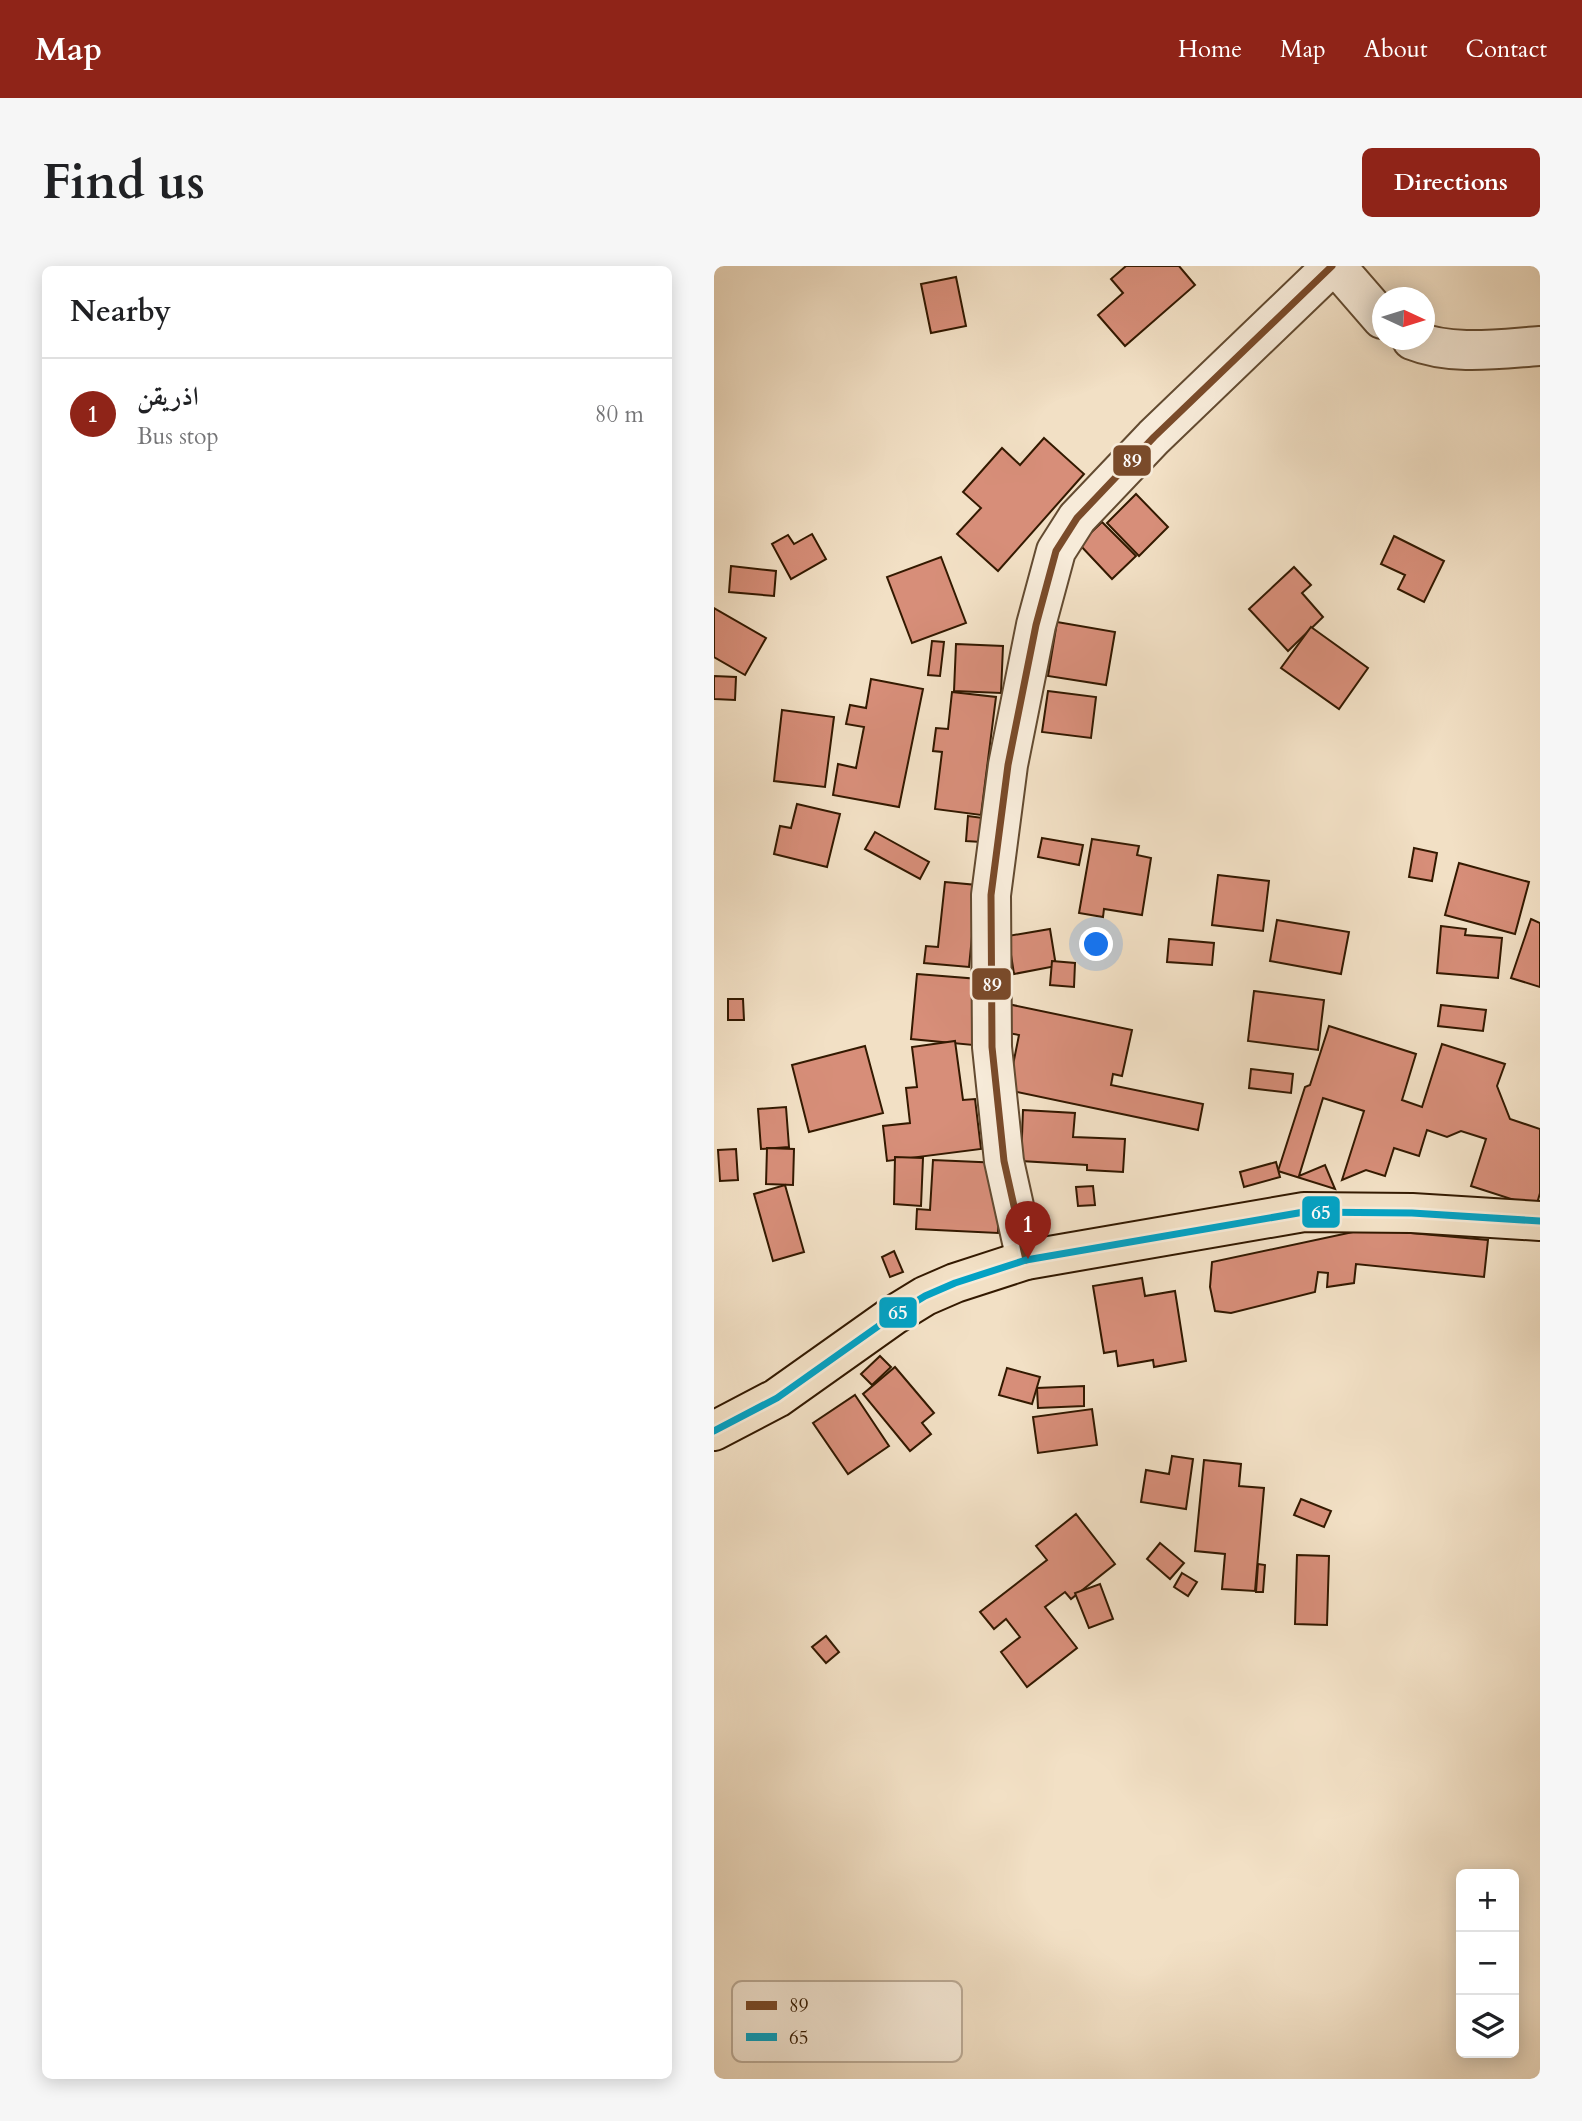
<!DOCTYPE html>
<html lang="en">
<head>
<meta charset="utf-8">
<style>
	:root { --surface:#fff; --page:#f6f6f6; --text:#202124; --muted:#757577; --line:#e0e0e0; --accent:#8f2418 }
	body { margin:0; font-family:Cardo,Amiri,serif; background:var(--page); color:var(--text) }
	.controls { position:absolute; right:21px; bottom:21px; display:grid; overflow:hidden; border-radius:10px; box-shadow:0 4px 18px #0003 }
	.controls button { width:63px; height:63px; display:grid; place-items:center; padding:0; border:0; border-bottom:2px solid var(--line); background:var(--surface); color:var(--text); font:35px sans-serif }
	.compass { position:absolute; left:658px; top:21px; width:63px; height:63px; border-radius:50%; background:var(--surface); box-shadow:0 4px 18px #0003; rotate:94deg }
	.you { position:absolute; left:383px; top:679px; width:24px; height:24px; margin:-18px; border:5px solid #fff; border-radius:50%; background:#1a73e8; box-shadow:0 0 0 10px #1a73e833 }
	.badge { display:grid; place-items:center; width:46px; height:46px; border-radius:50%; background:var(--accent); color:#fff; font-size:23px; font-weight:700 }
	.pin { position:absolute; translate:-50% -58px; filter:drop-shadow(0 2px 4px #0008) }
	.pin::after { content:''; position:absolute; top:37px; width:24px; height:21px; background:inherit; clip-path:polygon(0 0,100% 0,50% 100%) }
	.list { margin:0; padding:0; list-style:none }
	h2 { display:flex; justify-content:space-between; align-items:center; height:91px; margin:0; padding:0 28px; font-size:30px }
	h2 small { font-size:23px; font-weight:400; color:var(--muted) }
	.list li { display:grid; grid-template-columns:46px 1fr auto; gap:21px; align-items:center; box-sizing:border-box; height:112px; padding:0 28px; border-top:2px solid var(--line) }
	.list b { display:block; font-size:26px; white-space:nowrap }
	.list p { margin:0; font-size:23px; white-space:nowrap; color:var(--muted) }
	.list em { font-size:23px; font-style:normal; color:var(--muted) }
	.icon { flex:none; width:38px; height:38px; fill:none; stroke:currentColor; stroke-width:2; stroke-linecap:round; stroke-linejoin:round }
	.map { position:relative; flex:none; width:826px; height:1813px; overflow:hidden; border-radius:10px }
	header { display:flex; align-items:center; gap:42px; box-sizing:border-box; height:98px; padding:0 35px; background:var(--accent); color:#fff }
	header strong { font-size:33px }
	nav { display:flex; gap:38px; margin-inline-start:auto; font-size:24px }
	.intro { display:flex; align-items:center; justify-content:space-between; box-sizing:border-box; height:168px; padding:0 42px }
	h1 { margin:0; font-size:49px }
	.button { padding:18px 32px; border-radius:10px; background:var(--accent); color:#fff; font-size:24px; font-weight:700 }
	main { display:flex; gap:42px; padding:0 42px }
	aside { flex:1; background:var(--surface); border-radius:10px; box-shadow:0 4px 18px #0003 }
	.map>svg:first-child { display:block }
</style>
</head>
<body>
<header>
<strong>Map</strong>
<nav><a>Home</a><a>Map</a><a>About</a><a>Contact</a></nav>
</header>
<div class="intro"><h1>Find us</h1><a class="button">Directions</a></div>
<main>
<aside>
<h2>Nearby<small></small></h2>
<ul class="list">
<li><span class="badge">1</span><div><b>اذريقن</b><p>Bus stop</p></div><em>80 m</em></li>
</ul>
</aside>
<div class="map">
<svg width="826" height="1813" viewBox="0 0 826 1813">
	<rect width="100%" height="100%" fill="#f2e0c5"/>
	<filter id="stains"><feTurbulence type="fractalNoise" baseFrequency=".00286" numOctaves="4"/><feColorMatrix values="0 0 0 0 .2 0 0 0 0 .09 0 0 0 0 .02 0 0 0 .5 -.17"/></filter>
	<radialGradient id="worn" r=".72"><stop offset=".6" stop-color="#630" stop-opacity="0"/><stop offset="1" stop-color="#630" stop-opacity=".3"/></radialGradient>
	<!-- building -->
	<g fill="#d78e79" stroke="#331900" stroke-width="2">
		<polygon points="412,0 465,0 481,19 411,80 384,49 409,27 397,13"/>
		<polygon points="242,11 252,60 217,67 207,18"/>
		<polygon points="330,172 370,208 284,305 243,268 267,242 249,226 288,182 306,199"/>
		<polygon points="422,228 454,261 425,290 393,257"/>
		<polygon points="388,256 422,290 398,313 365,278"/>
		<polygon points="98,268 112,293 77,313 58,278 74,269 80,278"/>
		<polygon points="680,270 730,295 710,336 684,323 691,309 667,298"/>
		<polygon points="227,291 252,357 198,377 173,311"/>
		<polygon points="17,300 62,305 60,330 15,326"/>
		<polygon points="580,301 597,319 588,327 609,351 574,385 535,343"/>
		<polygon points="0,342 52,372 31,409 0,391"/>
		<polygon points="343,356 401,366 392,419 334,410"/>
		<polygon points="597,361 654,402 625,443 567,402"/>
		<polygon points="218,375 230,376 226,410 214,409"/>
		<polygon points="242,378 289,380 287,427 240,425"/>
		<polygon points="0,410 22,411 21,434 0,433"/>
		<polygon points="157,413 209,423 185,541 119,529 124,498 142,502 150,461 132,458 136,439 152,442"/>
		<polygon points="334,425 382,431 377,472 328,466"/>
		<polygon points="238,426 282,431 267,549 221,543 228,486 219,485 222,462 234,463"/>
		<polygon points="68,444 120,451 111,521 60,515"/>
		<polygon points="83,538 126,548 113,601 60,588 66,560 77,562"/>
		<polygon points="254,550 269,552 267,576 252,575"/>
		<polygon points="161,566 215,596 206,613 151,583"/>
		<polygon points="328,572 369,579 365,599 324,591"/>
		<polygon points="378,573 425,580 423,589 437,592 428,649 390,643 389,651 365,647"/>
		<polygon points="700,582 723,587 718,615 695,611"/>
		<polygon points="745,597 815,616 801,668 731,649"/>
		<polygon points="504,609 555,615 549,665 498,659"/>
		<polygon points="231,616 263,619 255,701 210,697 212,680 224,681"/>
		<polygon points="817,653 826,657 826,721 797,712"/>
		<polygon points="563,654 635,666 627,708 556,695"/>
		<polygon points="727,660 752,663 751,669 788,672 784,712 723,707"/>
		<polygon points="336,663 342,700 300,708 294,670"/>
		<polygon points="455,673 500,677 498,699 453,696"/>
		<polygon points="338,695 361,697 360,721 336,719"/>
		<polygon points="203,708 265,713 259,779 197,773"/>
		<polygon points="540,725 610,734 604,784 534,775"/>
		<polygon points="14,733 29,733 30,754 14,754"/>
		<polygon points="289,737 418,764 408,810 399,808 397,819 489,838 484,864 294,824 305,769 283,765"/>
		<polygon points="727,739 772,744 769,765 724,760"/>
		<polygon points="615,760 702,788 688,834 708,841 728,778 791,798 783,820 796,853 826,863 826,927 822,941 757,920 772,873 747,865 733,871 713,864 705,890 680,882 671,910 652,904 628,914 650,845 609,832 585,910 611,899 621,923 564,905 591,821 596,819"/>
		<polygon points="241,775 249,834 261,833 267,883 173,895 169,860 196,857 192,822 203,821 198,781"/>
		<polygon points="151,780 169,847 95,866 78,799"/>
		<polygon points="537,803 579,808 577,827 535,822"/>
		<polygon points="72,841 75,881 47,883 44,843"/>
		<polygon points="309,844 361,847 359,871 411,873 409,906 373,904 373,899 307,895"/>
		<polygon points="53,882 80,883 79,919 52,918"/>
		<polygon points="22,883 24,914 6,915 4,884"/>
		<polygon points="181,891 209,892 207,940 180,938"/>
		<polygon points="219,894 287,897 284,967 202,963 203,943 216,944"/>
		<polygon points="562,896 566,911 530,921 526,906"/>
		<polygon points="71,919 90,986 59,995 40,928"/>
		<polygon points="379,920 381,939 364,940 362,921"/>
		<polygon points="653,963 774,974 770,1011 642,998 640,1017 613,1021 614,1007 604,1006 601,1026 517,1047 501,1045 496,1021 498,996"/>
		<polygon points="180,985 189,1006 176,1011 168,991"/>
		<polygon points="428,1012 431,1030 461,1025 472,1095 440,1101 439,1094 404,1100 402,1085 390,1087 379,1020"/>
		<polygon points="166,1090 177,1101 158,1119 147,1108"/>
		<polygon points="181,1101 220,1147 208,1157 217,1168 196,1185 149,1128"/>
		<polygon points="293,1102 326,1111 318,1138 285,1129"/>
		<polygon points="370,1120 370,1140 324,1142 323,1122"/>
		<polygon points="141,1129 175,1180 134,1208 99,1157"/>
		<polygon points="378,1143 383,1179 324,1187 319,1151"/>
		<polygon points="458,1190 479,1193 472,1243 427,1236 432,1204 455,1208"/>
		<polygon points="490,1194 527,1198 525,1220 550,1222 541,1325 508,1323 511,1288 481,1285"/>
		<polygon points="587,1233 617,1245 610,1261 580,1249"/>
		<polygon points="362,1248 401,1298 357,1333 351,1326 331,1341 363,1382 313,1421 287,1386 306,1371 292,1353 280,1363 266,1346 333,1294 322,1280"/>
		<polygon points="446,1277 470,1297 456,1313 433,1293"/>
		<polygon points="583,1289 615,1290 613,1359 581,1358"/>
		<polygon points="544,1298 551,1299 549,1326 542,1326"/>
		<polygon points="468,1307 483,1316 474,1330 460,1321"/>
		<polygon points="386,1318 399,1353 375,1362 361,1327"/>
		<polygon points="112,1370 125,1386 112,1397 98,1381"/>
	</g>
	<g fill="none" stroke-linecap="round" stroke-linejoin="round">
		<defs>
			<g id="minor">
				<polyline points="622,0 668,53"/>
				<path d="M698,74C738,90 784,83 826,80"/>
				<polyline points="312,994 290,895 278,781 277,629 294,499 322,359 342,285 363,252 440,171 618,0"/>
			</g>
			<polyline id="major" points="0,1165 63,1132 180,1049 211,1030 241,1017 312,994 590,946 698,947 826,955"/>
		</defs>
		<!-- minor casing -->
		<use href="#minor" stroke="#634b31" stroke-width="42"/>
		<!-- major casing -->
		<use href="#major" stroke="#331900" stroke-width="42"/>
		<!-- minor -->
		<use href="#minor" stroke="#f7ebd9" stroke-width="38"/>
		<!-- major -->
		<use href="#major" stroke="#f2e0c5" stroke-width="38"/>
		<defs>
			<polyline id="bus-1" points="312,994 290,895 278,781 277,629 294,499 322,359 342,285 363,252 440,171 618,0"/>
			<polyline id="bus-2" points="0,1165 63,1132 180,1049 211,1030 241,1017 312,994 590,946 698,947 826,955"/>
		</defs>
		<!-- bus-1 casing -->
		<use href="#bus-1" stroke="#f7ebd9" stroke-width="12"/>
		<!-- bus-2 casing -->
		<use href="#bus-2" stroke="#f7ebd9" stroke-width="12"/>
		<!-- bus-1 -->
		<use href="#bus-1" stroke="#7a4b2a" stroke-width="7"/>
		<!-- bus-2 -->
		<use href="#bus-2" stroke="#03a2c4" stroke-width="7"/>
	</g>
	<!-- legend -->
	<rect x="18" y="1715" width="230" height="81" rx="10" fill="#f7ebd9" stroke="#bcac98" stroke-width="2"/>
	<rect x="32" y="1735" width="31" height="9" fill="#7a4b2a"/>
	<rect x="32" y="1767" width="31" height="8" fill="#03a2c4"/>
	<g font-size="19" fill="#331900">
		<text x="75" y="1746">89</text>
		<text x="75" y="1778">65</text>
	</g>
	<g stroke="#f7ebd9" stroke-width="2.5">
		<rect x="398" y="178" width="40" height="33" rx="7" fill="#7a4b2a"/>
		<rect x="257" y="701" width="41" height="34" rx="7" fill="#7a4b2a"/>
		<rect x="587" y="929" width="40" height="34" rx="7" fill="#03a2c4"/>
		<rect x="164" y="1030" width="40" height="33" rx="7" fill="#03a2c4"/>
	</g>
	<g font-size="19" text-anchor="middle" font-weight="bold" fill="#fff">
		<text x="418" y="201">89</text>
		<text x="278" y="725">89</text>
		<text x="607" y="953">65</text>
		<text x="184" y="1053">65</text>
	</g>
	<rect width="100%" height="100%" filter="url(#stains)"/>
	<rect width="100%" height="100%" fill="url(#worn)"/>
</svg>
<div class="controls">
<button>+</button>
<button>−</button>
<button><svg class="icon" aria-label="layers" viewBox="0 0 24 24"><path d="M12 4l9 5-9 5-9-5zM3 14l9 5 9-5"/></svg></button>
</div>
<svg class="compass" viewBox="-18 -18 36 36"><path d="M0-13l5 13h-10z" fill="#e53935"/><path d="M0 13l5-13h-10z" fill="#757577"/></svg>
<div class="you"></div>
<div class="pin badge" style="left:314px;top:993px">1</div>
</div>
</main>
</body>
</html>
